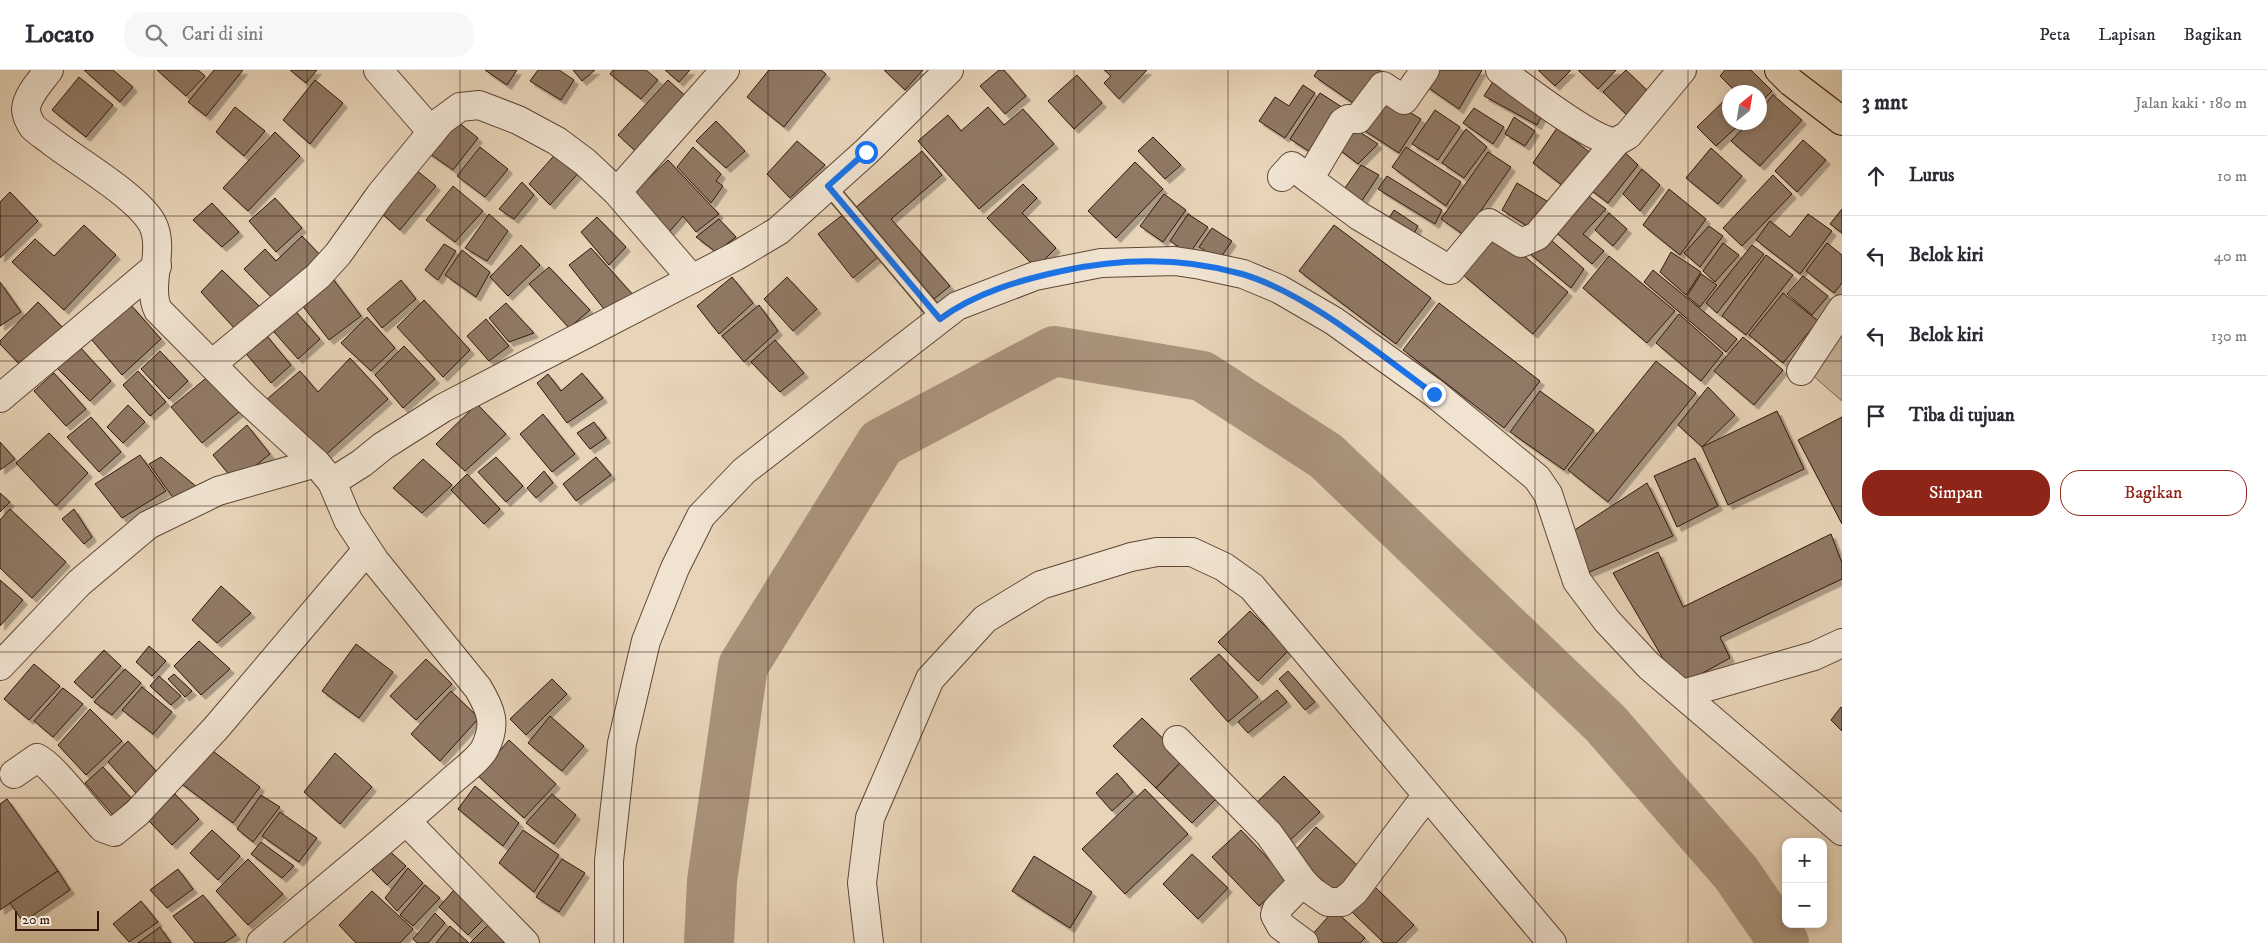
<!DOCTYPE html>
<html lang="id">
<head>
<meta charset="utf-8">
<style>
	:root { --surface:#fff; --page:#f7f7f7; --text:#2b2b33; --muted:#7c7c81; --line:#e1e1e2; --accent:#8f2418 }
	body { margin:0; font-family:"IM FELL DW Pica",serif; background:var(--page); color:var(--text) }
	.controls { position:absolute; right:15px; bottom:15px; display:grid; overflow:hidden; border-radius:10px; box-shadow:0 2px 8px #0003 }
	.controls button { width:45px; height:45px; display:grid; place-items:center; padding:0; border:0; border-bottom:1px solid var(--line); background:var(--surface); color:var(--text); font:25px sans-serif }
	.compass { position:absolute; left:1722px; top:15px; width:45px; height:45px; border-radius:50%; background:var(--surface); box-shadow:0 2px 8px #0003; rotate:30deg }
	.scale { position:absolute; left:15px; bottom:12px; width:84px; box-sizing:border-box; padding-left:5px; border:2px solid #31170b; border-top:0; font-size:14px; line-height:18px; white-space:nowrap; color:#31170b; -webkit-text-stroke:4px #f0e3d1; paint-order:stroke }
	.stop { position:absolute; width:15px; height:15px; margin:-11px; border:4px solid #1a73e8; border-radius:50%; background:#fff }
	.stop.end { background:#1a73e8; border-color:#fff; box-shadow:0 1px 5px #0008 }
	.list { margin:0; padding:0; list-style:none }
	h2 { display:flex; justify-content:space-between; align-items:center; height:65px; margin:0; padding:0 20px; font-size:21px }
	h2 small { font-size:16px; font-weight:400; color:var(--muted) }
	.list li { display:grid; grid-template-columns:32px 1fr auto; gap:15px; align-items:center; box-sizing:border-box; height:80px; padding:0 20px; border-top:1px solid var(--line) }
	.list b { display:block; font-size:19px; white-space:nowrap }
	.list em { font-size:16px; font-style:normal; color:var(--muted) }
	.actions { display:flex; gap:10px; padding:15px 20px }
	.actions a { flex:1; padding:11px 0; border:1px solid var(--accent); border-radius:20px; text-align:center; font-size:18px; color:var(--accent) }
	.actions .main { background:var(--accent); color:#fff }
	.icon { flex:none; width:28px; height:28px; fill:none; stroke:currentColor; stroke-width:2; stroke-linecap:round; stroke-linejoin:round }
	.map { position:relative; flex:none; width:1842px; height:873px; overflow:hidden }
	header { display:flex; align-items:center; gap:30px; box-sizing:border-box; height:70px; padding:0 25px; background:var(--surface); border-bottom:1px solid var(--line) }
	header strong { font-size:24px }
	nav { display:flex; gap:28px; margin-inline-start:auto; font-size:18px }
	.search { width:350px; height:45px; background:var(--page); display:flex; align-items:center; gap:12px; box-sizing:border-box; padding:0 18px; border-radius:20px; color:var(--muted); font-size:19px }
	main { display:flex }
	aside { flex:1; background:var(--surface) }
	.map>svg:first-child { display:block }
</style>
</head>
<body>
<header>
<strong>Locato</strong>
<div class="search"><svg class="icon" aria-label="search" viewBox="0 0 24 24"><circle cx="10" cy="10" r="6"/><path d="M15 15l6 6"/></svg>Cari di sini</div>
<nav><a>Peta</a><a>Lapisan</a><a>Bagikan</a></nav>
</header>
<main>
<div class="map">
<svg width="1842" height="873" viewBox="0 0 1842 873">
	<defs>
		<filter id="shadow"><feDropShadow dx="4.5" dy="4.5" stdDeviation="0" flood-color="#0004"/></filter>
	</defs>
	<rect width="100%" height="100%" fill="#e8d4b8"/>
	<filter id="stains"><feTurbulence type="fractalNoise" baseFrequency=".004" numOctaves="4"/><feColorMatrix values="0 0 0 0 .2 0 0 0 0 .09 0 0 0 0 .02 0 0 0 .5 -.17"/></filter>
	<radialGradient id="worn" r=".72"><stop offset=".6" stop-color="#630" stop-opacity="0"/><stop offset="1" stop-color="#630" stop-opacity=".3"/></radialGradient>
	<!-- green -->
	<polygon fill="#c9b49b" stroke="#7d6653" points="1842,249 1842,331 1810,303"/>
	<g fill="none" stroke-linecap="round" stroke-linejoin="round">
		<!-- river -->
		<polyline stroke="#aa947d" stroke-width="50" points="709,873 712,811 743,596 881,373 1054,281 1202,306 1326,386 1605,653 1736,803 1784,873"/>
	</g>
	<!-- building -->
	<g fill="#907965" stroke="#31170b" filter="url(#shadow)">
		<polygon points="84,0 113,0 133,17 120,32"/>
		<polygon points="157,0 198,0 205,6 186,26"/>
		<polygon points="214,0 243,0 206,46 188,32"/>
		<polygon points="290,0 317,0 306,13"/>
		<polygon points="485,0 517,0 507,15"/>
		<polygon points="538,0 559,0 574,10 561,30 530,11"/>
		<polygon points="573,0 595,0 582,11"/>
		<polygon points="613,0 646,0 658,10 641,29 610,4"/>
		<polygon points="665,0 690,0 679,12"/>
		<polygon points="769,0 821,0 826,4 784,57 747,27"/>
		<polygon points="884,0 923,0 905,20"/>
		<polygon points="999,0 1004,0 1026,26 1005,44 980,16"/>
		<polygon points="1104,0 1147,0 1119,29 1104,13 1111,6"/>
		<polygon points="1318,0 1379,0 1386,5 1363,40 1314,6"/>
		<polygon points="1428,0 1482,0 1459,39 1420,12"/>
		<polygon points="1538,0 1571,0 1555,16"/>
		<polygon points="1578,0 1616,0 1598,19"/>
		<polygon points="1626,0 1654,27 1632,50 1603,22"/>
		<polygon points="1725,0 1751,0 1772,21 1760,33 1760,22 1736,22 1720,6"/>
		<polygon points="1077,5 1102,33 1074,59 1048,31"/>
		<polygon points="79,7 113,35 86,67 52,40"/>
		<polygon points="315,10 343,33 310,74 283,50"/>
		<polygon points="668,10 692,32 642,87 618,65"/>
		<polygon points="1494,10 1545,39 1537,55 1484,26"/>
		<polygon points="1303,15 1315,23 1285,68 1259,51 1275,27 1289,36"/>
		<polygon points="1320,23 1348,41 1318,87 1290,69"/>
		<polygon points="1379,24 1421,49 1399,83 1359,57"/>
		<polygon points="1730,25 1730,52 1742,52 1716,76 1697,57"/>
		<polygon points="1773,25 1802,50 1760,96 1731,71 1749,52 1760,52 1760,41"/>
		<polygon points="235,37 265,61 244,86 216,62"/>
		<polygon points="988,37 1004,55 1023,39 1054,74 979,139 918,71 948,45 961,61"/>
		<polygon points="1474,38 1504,57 1493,74 1463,53"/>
		<polygon points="1435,40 1460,57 1438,90 1412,74"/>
		<polygon points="1514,47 1535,61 1525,76 1505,64"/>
		<polygon points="453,48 478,68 453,100 426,81"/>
		<polygon points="716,51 745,81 726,98 696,71"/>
		<polygon points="1346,53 1378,74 1358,94 1332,74"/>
		<polygon points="1557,58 1599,89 1571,122 1533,93"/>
		<polygon points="1466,59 1487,77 1464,108 1442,93"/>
		<polygon points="275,62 300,86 248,141 223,118"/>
		<polygon points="1153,67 1181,95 1165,109 1138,81"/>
		<polygon points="1803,70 1826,90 1797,122 1775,101"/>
		<polygon points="797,71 825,95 790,128 767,104"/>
		<polygon points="1617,75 1638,95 1608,133 1583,114"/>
		<polygon points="480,77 508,99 485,127 457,106"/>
		<polygon points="693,77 721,104 716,111 723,116 711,133 677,97"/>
		<polygon points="1406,77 1461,112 1446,136 1392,97"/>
		<polygon points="1711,78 1742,106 1718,134 1686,108"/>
		<polygon points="559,80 581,100 550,135 529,114"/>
		<polygon points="922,81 942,105 891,149 950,216 934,229 855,138"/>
		<polygon points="1488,82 1511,97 1464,165 1441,149"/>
		<polygon points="668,90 719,144 696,162 683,146 663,169 628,128"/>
		<polygon points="1135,92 1163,119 1116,168 1088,141"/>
		<polygon points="1361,95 1379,105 1359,135 1340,125"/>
		<polygon points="411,96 436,116 400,160 377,139"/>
		<polygon points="1642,99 1660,115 1640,141 1623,124"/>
		<polygon points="1773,105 1792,124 1742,176 1723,158"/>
		<polygon points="1387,106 1442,140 1435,154 1378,119"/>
		<polygon points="522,112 534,125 514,149 499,139"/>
		<polygon points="1517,113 1555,136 1538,163 1502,140"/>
		<polygon points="1023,114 1037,128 1022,143 1056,178 1036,198 987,148"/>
		<polygon points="453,116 483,141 455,172 426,150"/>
		<polygon points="1669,119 1706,149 1680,185 1643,155"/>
		<polygon points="1582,121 1606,139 1583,164 1604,181 1592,194 1550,157"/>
		<polygon points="10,122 38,151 0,188 0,132"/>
		<polygon points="1164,124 1186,140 1163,172 1140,156"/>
		<polygon points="275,128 302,158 276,182 249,151"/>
		<polygon points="212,133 239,162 222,177 193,150"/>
		<polygon points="1842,139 1842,163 1830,154"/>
		<polygon points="1394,140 1418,156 1411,169 1385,154"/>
		<polygon points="845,143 878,187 853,208 818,164"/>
		<polygon points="1609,143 1627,159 1613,176 1595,160"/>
		<polygon points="489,144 508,161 487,191 465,178"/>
		<polygon points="1188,144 1208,157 1189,184 1170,171"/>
		<polygon points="1808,144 1832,161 1800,204 1756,170 1770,151 1790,167"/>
		<polygon points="597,147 626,177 609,195 581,162"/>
		<polygon points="719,149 736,167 716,182 696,167"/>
		<polygon points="84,155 116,185 64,240 12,192 35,169 54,186"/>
		<polygon points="1334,155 1431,228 1396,274 1299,201"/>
		<polygon points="1709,156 1723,166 1700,197 1684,183"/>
		<polygon points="1212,158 1232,171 1219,190 1199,177"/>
		<polygon points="1496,163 1568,222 1533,264 1462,204"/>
		<polygon points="1543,163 1584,199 1571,218 1524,179"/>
		<polygon points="302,166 324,189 277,233 244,199 265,179 276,191"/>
		<polygon points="1723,173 1739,185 1715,212 1703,201"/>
		<polygon points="1827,173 1842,185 1842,213 1834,223 1806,201"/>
		<polygon points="444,174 456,181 438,210 425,200"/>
		<polygon points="521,175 540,195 508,226 490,207"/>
		<polygon points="1752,175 1764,184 1717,243 1706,233"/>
		<polygon points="591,178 634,226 608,244 569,195"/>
		<polygon points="462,180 490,202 476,227 445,205"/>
		<polygon points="1671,182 1701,202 1686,225 1660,202"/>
		<polygon points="1766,185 1793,205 1746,265 1722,246"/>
		<polygon points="1609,186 1675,241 1647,273 1583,218"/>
		<polygon points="549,197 590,240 569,258 529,214"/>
		<polygon points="222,200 259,236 236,260 201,222"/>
		<polygon points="1653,200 1737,269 1726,282 1644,212"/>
		<polygon points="1701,204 1717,215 1700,237 1687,226"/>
		<polygon points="330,205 361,246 329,270 298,230"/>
		<polygon points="1803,206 1828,226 1812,245 1787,224"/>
		<polygon points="732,207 753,233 719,264 697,236"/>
		<polygon points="787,207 817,239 793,261 764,229"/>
		<polygon points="401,210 416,229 382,258 367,239"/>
		<polygon points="0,212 21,242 0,256"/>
		<polygon points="1783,223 1818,251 1783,293 1749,265"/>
		<polygon points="424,230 470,280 443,307 397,257"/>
		<polygon points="38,232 65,260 24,299 0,274 0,271"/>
		<polygon points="506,233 534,263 509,272 489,248"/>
		<polygon points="1439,233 1540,311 1504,358 1403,280"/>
		<polygon points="130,234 161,269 122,305 91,269"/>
		<polygon points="289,234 320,269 298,289 267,254"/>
		<polygon points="759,235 778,261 744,292 722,266"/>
		<polygon points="1679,244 1723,283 1701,311 1656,273"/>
		<polygon points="367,247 395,278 371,301 341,273"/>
		<polygon points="486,249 509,276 489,291 467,266"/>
		<polygon points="262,260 291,295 271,313 242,279"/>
		<polygon points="1743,267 1783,300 1754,335 1714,301"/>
		<polygon points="775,270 804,303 780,322 751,292"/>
		<polygon points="77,274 111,311 90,331 55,296"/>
		<polygon points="404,276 435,309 403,338 375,305"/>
		<polygon points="160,281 188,311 169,329 141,299"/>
		<polygon points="350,288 388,329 321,389 266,330 300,301 318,322"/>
		<polygon points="1656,291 1696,323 1608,432 1568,400"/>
		<polygon points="138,301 166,332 150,346 123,315"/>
		<polygon points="54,303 86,339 66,356 34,321"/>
		<polygon points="582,303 603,328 567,353 537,313 548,304 561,321"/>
		<polygon points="210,305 240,341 202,373 171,337"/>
		<polygon points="1708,317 1735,345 1702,377 1678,355"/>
		<polygon points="1540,321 1594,360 1564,400 1510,362"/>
		<polygon points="477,334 506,364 465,401 436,374"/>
		<polygon points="128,335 145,352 123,373 107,357"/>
		<polygon points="1777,341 1804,399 1728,435 1702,377"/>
		<polygon points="543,344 575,384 552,402 520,364"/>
		<polygon points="91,347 121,382 99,402 67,367"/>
		<polygon points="1842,347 1842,454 1798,370"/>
		<polygon points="594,352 606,368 590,379 577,363"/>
		<polygon points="247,355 270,384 235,412 213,385"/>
		<polygon points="49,363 88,403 56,436 16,393"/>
		<polygon points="0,372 15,389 0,400"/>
		<polygon points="140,385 166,421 122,448 95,414"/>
		<polygon points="161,387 198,418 174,429 149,394"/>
		<polygon points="496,387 523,416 506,432 478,402"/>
		<polygon points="596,387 611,405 576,431 563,414"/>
		<polygon points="1695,388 1718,436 1677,457 1654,406"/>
		<polygon points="423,389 452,415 422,443 393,418"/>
		<polygon points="544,401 553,413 536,428 527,418"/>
		<polygon points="467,404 500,439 484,454 451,420"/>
		<polygon points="1647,413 1673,466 1587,503 1567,465"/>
		<polygon points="0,423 10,432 0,442"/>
		<polygon points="10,439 66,492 32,528 0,498 0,450"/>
		<polygon points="74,439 92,467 84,474 62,449"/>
		<polygon points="1831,464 1842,493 1842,509 1720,567 1730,588 1679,616 1613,503 1658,482 1683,537"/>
		<polygon points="0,510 23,530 0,556"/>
		<polygon points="221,516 251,543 217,573 192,550"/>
		<polygon points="1250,541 1289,580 1258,611 1218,572"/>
		<polygon points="199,571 230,599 201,625 174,596"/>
		<polygon points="356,574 393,602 359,648 322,621"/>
		<polygon points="149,576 166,591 152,606 136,592"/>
		<polygon points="104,580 121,596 92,628 74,612"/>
		<polygon points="1219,584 1258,627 1228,652 1190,609"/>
		<polygon points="426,589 452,614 416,650 390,626"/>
		<polygon points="34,594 60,616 29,650 4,629"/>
		<polygon points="125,599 141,613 112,645 94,632"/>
		<polygon points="1288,601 1315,632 1305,640 1279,609"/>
		<polygon points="174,604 192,621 185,627 168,609"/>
		<polygon points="159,606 181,626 171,635 150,616"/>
		<polygon points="552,609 567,624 526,665 510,649"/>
		<polygon points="142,617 172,642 153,664 122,640"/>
		<polygon points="63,618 83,634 53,667 34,651"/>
		<polygon points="1277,620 1287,632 1248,663 1238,652"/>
		<polygon points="451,621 479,648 440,691 411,664"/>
		<polygon points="1841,637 1842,638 1842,661 1831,650"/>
		<polygon points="90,639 122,671 86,705 58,675"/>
		<polygon points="550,646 584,676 562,701 528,673"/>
		<polygon points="1142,648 1184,689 1156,718 1113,676"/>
		<polygon points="509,670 556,714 524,748 478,706"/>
		<polygon points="128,671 159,704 136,723 108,692"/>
		<polygon points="205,675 260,717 233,753 178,711"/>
		<polygon points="335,683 372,717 340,754 304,722"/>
		<polygon points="1184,689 1220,725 1192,753 1156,718"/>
		<polygon points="103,697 131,728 113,745 85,713"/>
		<polygon points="1117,703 1133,722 1112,741 1096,723"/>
		<polygon points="1284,706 1320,742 1287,773 1252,737"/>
		<polygon points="475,716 519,753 503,776 458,739"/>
		<polygon points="1145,719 1188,764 1125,824 1082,779"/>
		<polygon points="175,724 199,749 172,775 148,750"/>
		<polygon points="552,724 576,745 554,774 526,753"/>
		<polygon points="261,725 280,737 253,772 237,759"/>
		<polygon points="7,729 58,801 0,840 0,734"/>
		<polygon points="280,742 317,768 299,792 262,766"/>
		<polygon points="1316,757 1358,796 1335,822 1293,783"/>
		<polygon points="212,760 240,786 218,810 190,783"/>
		<polygon points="523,760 559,785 534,822 499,793"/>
		<polygon points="1241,760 1288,810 1259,836 1212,787"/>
		<polygon points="261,772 294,796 282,808 251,784"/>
		<polygon points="385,777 406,796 387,815 368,796"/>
		<polygon points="1192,784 1228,818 1198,849 1163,814"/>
		<polygon points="1034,786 1092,822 1070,858 1012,821"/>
		<polygon points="248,789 283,824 248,855 216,821"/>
		<polygon points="562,789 585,803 559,842 536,827"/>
		<polygon points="408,798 423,813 397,841 385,828"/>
		<polygon points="178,799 193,819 167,838 150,820"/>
		<polygon points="58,801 70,820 23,852 10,833"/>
		<polygon points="461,812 492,841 468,865 439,837"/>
		<polygon points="425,815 440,828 413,856 400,845"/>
		<polygon points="1375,817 1414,855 1396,873 1384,873 1351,841"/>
		<polygon points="372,821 413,859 400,873 356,873 339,855"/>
		<polygon points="203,825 236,865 224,873 195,873 173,846"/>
		<polygon points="141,831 158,852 129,872 113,854"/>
		<polygon points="1334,840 1365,868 1360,873 1319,873 1311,866"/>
		<polygon points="435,843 445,853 428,873 417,873 413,869"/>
		<polygon points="493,850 517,873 470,873"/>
		<polygon points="450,856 469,873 436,873"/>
		<polygon points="160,857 171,873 138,873"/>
	</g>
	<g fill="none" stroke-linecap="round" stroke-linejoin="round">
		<defs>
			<polyline id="lane" points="828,116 940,249"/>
			<g id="street">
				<path d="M49,0C41,11 27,25 26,39C26,45 30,53 33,57C38,62 46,67 51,71C78,92 137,126 152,153C166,178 146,216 158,240L245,328L316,393L332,412"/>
				<polyline points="378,0 432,62"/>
				<polyline points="1425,0 1404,30 1383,16 1358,49 1348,49 1343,52 1309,109 1359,146 1450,200 1489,153 1521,173 1537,166 1616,72"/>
				<path d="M1500,0C1522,16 1593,72 1616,72L1628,65L1682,0"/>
				<polyline points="1282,107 1292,96 1309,109"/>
				<polyline points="617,122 725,0"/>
				<polyline points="212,294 318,206 338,184 380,125 441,51 460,37 479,35 518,50 557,71 585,92 617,122 692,209"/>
				<polyline points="1801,301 1842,239"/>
				<polyline points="0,328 157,196"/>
				<polyline points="0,596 79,513 148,455 218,421 316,393"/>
				<polyline points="1683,624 1814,586 1842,573"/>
				<polyline points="1177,670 1269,764 1303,812 1312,821 1328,832 1342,832 1354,822 1427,725"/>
				<path d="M14,704L37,688C54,696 87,742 103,758L114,762L137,743L216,658L367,480"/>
				<polyline points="406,751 525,873"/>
				<polyline points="1303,812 1277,839 1275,845 1281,856 1304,873"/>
				<path d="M261,873C323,820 387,769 447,715C456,706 480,689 485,678C497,654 491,640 478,618L375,491L348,450L332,412L362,393L383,376L443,338L736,186L778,161L866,82L949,0"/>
				<polyline points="609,873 609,791 622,673 646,571 675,498 701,446 744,401 957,236 1035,206 1101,193 1175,191 1201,195 1243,204 1279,219 1334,251 1434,323 1537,408 1548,424 1577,511 1607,551 1649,596 1842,761"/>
				<polyline points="869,873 862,813 870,748 930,609 985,549 1041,515 1131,487 1157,482 1192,482 1224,497 1252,517 1552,873"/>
			</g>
			<polyline id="highway" points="1779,0 1791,12 1842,51"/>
		</defs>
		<!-- lane casing -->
		<use href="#lane" stroke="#5f4636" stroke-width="18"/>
		<!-- street casing -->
		<use href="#street" stroke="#5f4636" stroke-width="30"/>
		<!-- highway casing -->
		<use href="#highway" stroke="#31170b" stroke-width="30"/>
		<!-- lane -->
		<use href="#lane" stroke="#f0e3d1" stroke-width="15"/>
		<!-- street -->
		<use href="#street" stroke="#f0e3d1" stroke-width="28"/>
		<!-- highway -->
		<use href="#highway" stroke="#e8d4b8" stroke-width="28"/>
	</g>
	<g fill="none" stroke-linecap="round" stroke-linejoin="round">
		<!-- route -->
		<path stroke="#1a73e8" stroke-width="6" d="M866,82L828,116L940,249C975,223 1020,210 1062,201C1122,188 1182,187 1242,204C1307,223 1379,284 1434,324"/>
	</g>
	<!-- grid -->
	<path fill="none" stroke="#31170b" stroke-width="1" stroke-opacity="0.55" d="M154,0V873M307,0V873M460,0V873M614,0V873M768,0V873M921,0V873M1074,0V873M1228,0V873M1382,0V873M1535,0V873M1688,0V873M0,146H1842M0,291H1842M0,436H1842M0,582H1842M0,728H1842"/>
	<rect width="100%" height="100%" filter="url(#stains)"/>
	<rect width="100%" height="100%" fill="url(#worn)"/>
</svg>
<div class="controls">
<button>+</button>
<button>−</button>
</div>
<svg class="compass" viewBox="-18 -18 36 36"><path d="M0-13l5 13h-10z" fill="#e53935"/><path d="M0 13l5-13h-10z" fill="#7c7c81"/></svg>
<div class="scale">20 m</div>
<div class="stop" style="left:866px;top:82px"></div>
<div class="stop end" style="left:1434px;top:324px"></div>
</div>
<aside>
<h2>3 mnt<small>Jalan kaki · 180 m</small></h2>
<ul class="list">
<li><svg class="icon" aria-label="ahead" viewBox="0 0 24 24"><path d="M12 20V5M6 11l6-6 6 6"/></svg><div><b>Lurus</b></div><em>10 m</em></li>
<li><svg class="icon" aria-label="left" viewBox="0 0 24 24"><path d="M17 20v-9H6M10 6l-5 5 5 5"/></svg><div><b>Belok kiri</b></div><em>40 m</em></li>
<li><svg class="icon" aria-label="left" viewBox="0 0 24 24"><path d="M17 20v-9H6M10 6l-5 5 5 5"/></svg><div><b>Belok kiri</b></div><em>130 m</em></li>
<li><svg class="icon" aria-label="arrive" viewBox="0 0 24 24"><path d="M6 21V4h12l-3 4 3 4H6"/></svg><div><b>Tiba di tujuan</b></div></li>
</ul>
<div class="actions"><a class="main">Simpan</a><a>Bagikan</a></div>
</aside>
</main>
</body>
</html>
